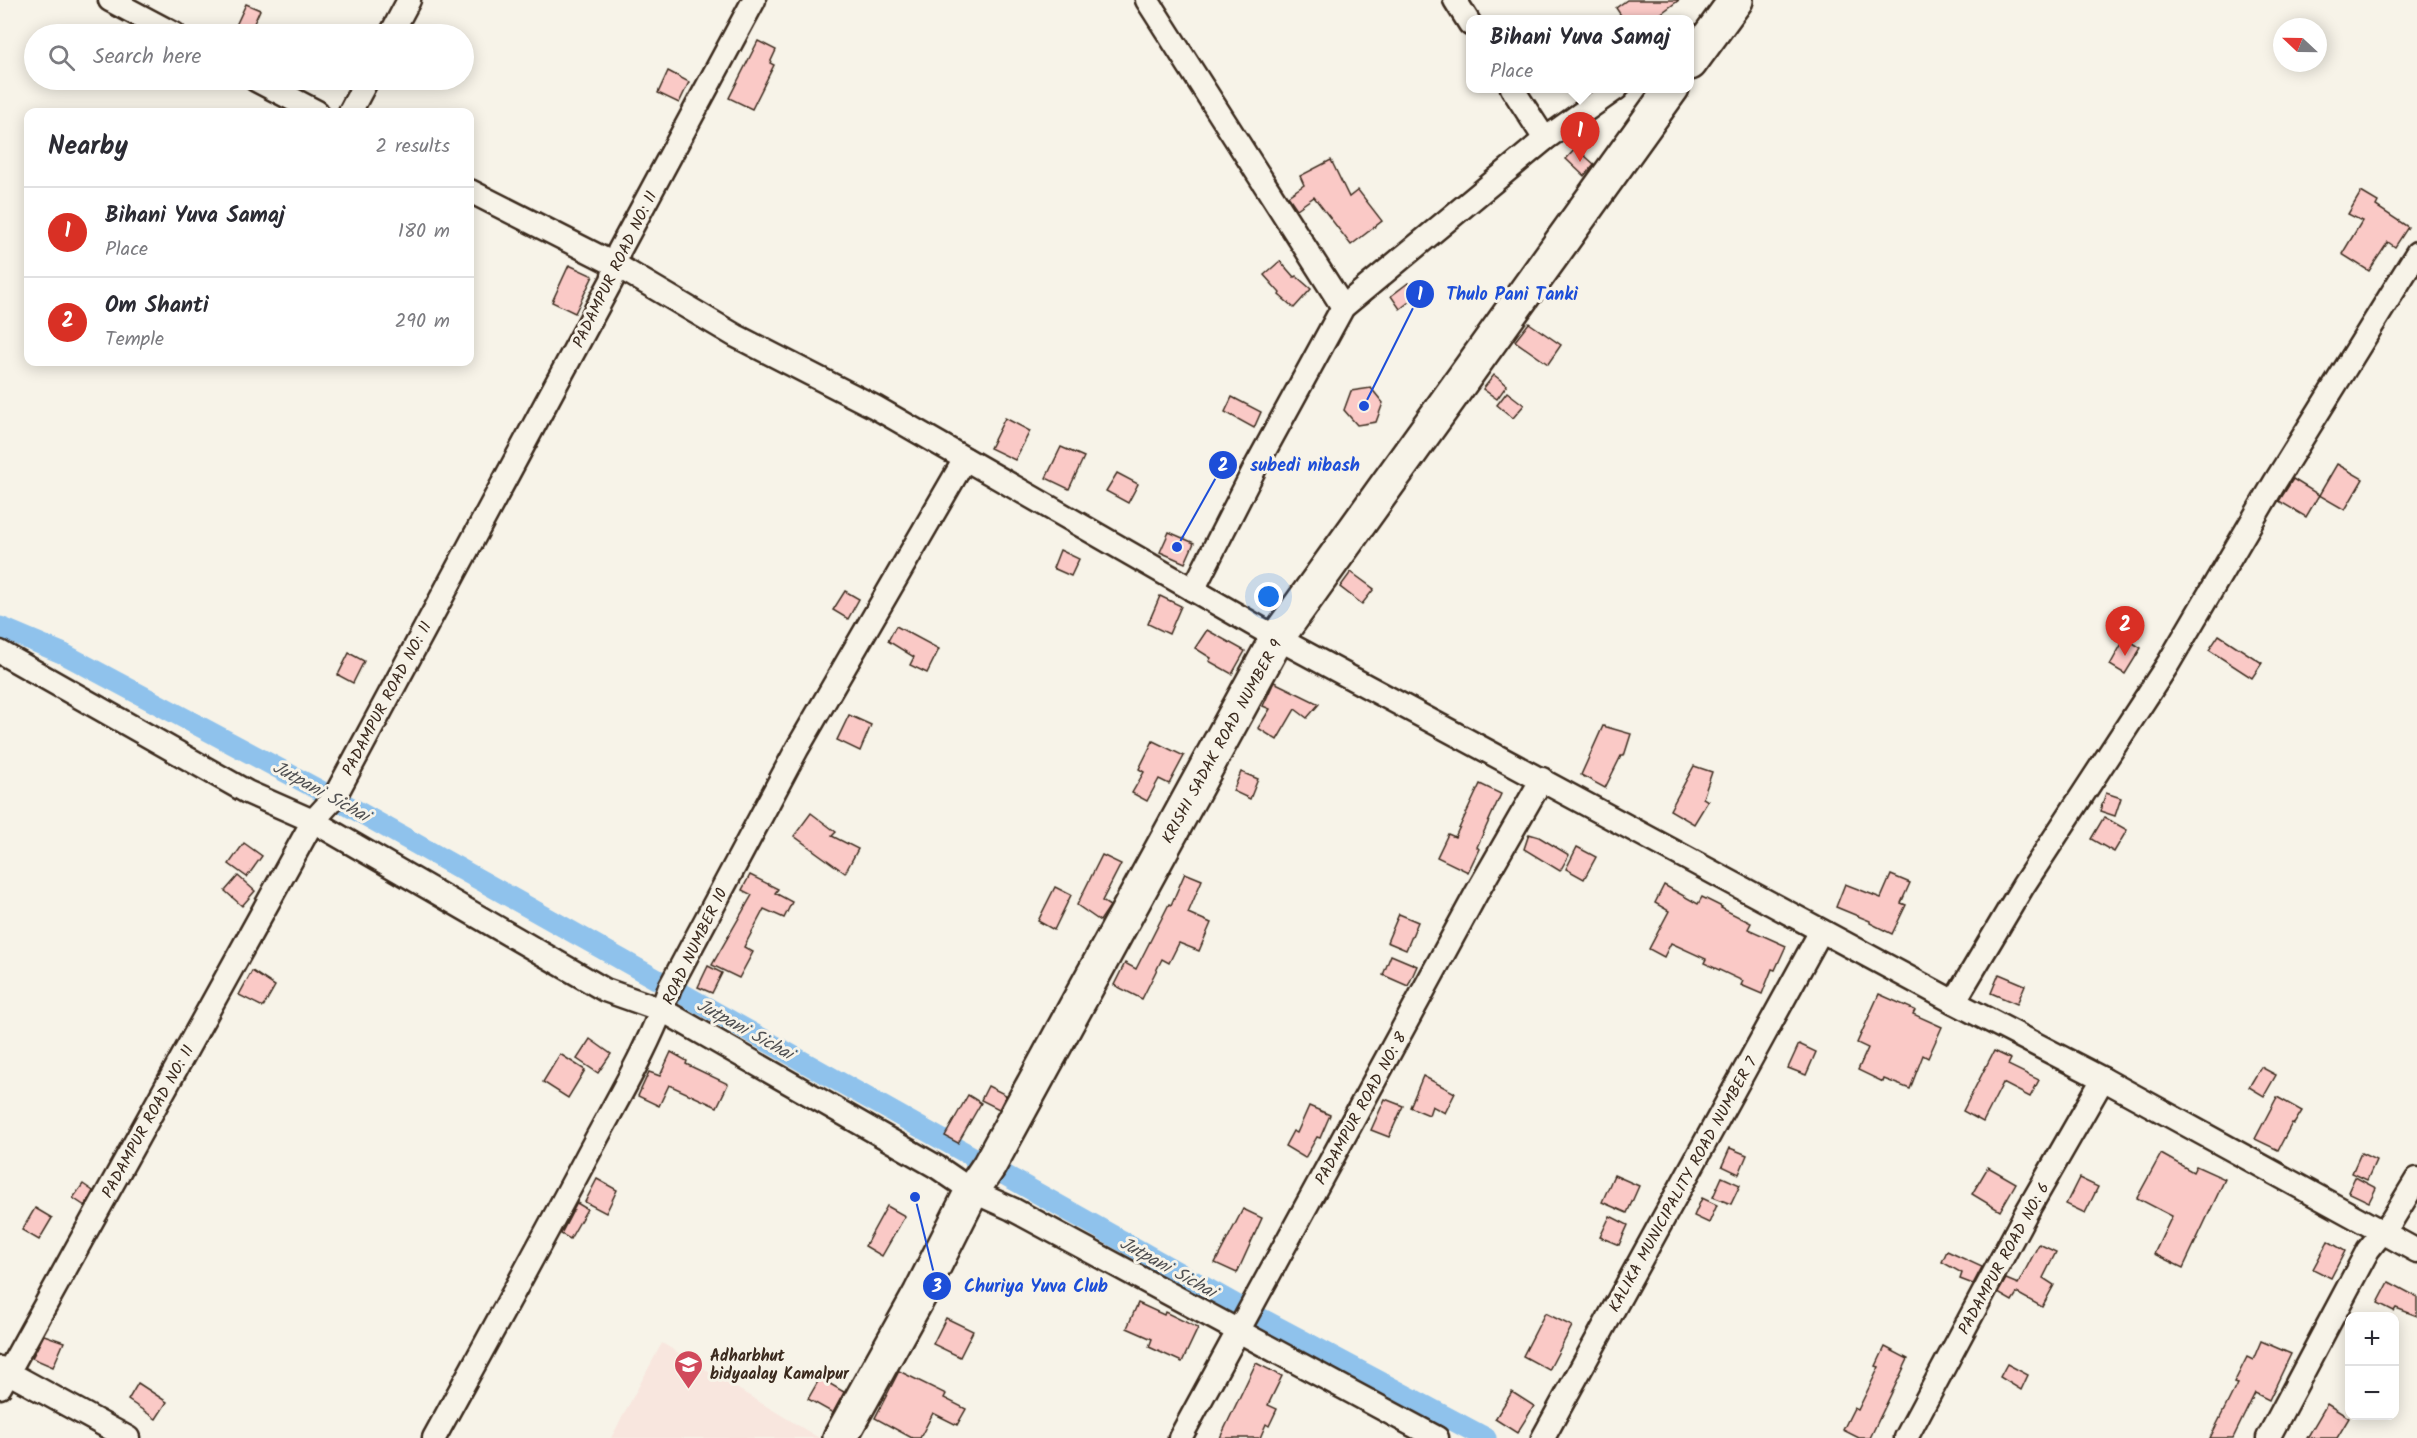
<!DOCTYPE html>
<html lang="en">
<head>
<meta charset="utf-8">
<style>
	:root { --surface:#fff; --page:#f2f2f3; --text:#2b2b33; --muted:#7c7c81; --line:#e1e1e2; --accent:#d93025 }
	body { margin:0; font-family:Kalam,sans-serif; background:var(--page); color:var(--text) }
	.controls { position:absolute; right:18px; bottom:18px; display:grid; overflow:hidden; border-radius:12px; box-shadow:0 3px 15px #0003 }
	.controls button { width:54px; height:54px; display:grid; place-items:center; padding:0; border:0; border-bottom:2px solid var(--line); background:var(--surface); color:var(--text); font:30px sans-serif }
	.compass { position:absolute; left:2273px; top:18px; width:54px; height:54px; border-radius:50%; background:var(--surface); box-shadow:0 3px 15px #0003; rotate:292deg }
	.you { position:absolute; left:1269px; top:597px; width:21px; height:21px; margin:-15px; border:4px solid #fff; border-radius:50%; background:#1a73e8; box-shadow:0 0 0 9px #1a73e833 }
	.badge { display:grid; place-items:center; width:39px; height:39px; border-radius:50%; background:var(--accent); color:#fff; font-size:20px; font-weight:700 }
	.pin { position:absolute; translate:-50% -50px; filter:drop-shadow(0 2px 3px #0008) }
	.pin::after { content:''; position:absolute; top:32px; width:21px; height:18px; background:inherit; clip-path:polygon(0 0,100% 0,50% 100%) }
	.popup { position:absolute; left:1466px; top:15px; width:228px; height:78px; box-sizing:border-box; display:grid; place-content:center; border-radius:12px; background:var(--surface); filter:drop-shadow(0 2px 4px #0005); font-size:20px; white-space:nowrap; color:var(--muted) }
	.popup b { font-size:22px; color:var(--text) }
	.popup::after { content:''; position:absolute; left:50%; top:100%; margin-left:-12px; border:12px solid transparent; border-top-color:var(--surface) }
	.list { margin:0; padding:0; list-style:none }
	h2 { display:flex; justify-content:space-between; align-items:center; height:78px; margin:0; padding:0 24px; font-size:26px }
	h2 small { font-size:20px; font-weight:400; color:var(--muted) }
	.list li { display:grid; grid-template-columns:39px 1fr auto; gap:18px; align-items:center; box-sizing:border-box; height:90px; padding:0 24px; border-top:2px solid var(--line) }
	.list b { display:block; font-size:22px; white-space:nowrap }
	.list p { margin:0; font-size:20px; white-space:nowrap; color:var(--muted) }
	.list em { font-size:20px; font-style:normal; color:var(--muted) }
	.icon { flex:none; width:33px; height:33px; fill:none; stroke:currentColor; stroke-width:2; stroke-linecap:round; stroke-linejoin:round }
	.map { position:relative; flex:none; width:2417px; height:1438px; overflow:hidden }
	.search { position:absolute; background:var(--surface); box-shadow:0 3px 15px #0003; left:24px; top:24px; width:450px; height:66px; display:flex; align-items:center; gap:15px; box-sizing:border-box; padding:0 21px; border-radius:33px; color:var(--muted); font-size:22px }
	.panel { position:absolute; background:var(--surface); box-shadow:0 3px 15px #0003; left:24px; top:108px; width:450px; height:258px; border-radius:12px }
	.map>svg:first-child { display:block }
</style>
</head>
<body>
<div class="map">
<svg width="2417" height="1438" viewBox="0 0 2417 1438">
	<rect width="100%" height="100%" fill="#f7f3e8"/>
	<filter id="ink" filterUnits="userSpaceOnUse"><feTurbulence type="fractalNoise" baseFrequency=".0167" numOctaves="2"/><feDisplacementMap in="SourceGraphic" scale="12" xChannelSelector="R" yChannelSelector="G"/><feConvolveMatrix kernelMatrix="1 2 1 2 8 2 1 2 1" color-interpolation-filters="sRGB"/></filter>
	<g filter="url(#ink)">
		<!-- built -->
		<polygon fill="#f8e6de" points="662,1343 819,1438 611,1438"/>
		<g fill="none" stroke-linecap="round" stroke-linejoin="round">
			<!-- canal -->
			<polyline stroke="#8fc2ec" stroke-width="21" points="0,627 64,654 334,798 1247,1311 1486,1438"/>
		</g>
		<!-- building -->
		<g fill="#fac9c6" stroke="#3b2a1e" stroke-width="1.5">
			<polygon points="1627,0 1679,0 1652,20 1624,20 1616,8"/>
			<polygon points="246,4 260,10 249,34 232,34"/>
			<polygon points="758,41 776,50 770,63 774,65 752,109 729,98"/>
			<polygon points="668,71 689,82 679,103 658,93"/>
			<polygon points="1576,148 1594,164 1584,176 1566,159"/>
			<polygon points="1331,160 1349,197 1358,190 1382,221 1351,245 1314,197 1297,209 1288,196 1304,185 1300,176"/>
			<polygon points="2361,192 2378,202 2376,206 2408,227 2395,247 2388,242 2369,271 2342,254 2362,221 2348,214"/>
			<polygon points="1280,261 1294,277 1296,276 1311,289 1294,308 1279,295 1280,293 1264,275"/>
			<polygon points="569,265 593,276 575,313 552,302"/>
			<polygon points="1408,283 1418,295 1400,309 1391,296"/>
			<polygon points="1529,323 1561,345 1548,364 1515,341"/>
			<polygon points="1494,375 1507,385 1497,399 1483,389"/>
			<polygon points="1371,388 1383,403 1376,422 1357,425 1344,410 1351,391"/>
			<polygon points="1507,392 1524,405 1513,418 1497,405"/>
			<polygon points="1232,397 1261,412 1254,428 1225,412"/>
			<polygon points="1005,418 1030,431 1015,460 990,448"/>
			<polygon points="1061,447 1084,457 1069,489 1046,478"/>
			<polygon points="2337,464 2363,479 2345,510 2319,495"/>
			<polygon points="1117,473 1138,484 1128,503 1106,491"/>
			<polygon points="2293,479 2319,495 2306,517 2279,501"/>
			<polygon points="1169,532 1194,543 1185,563 1160,552"/>
			<polygon points="1060,550 1079,559 1071,576 1053,568"/>
			<polygon points="1351,572 1374,589 1362,604 1340,587"/>
			<polygon points="845,591 859,599 848,619 833,610"/>
			<polygon points="1160,596 1181,606 1169,634 1148,624"/>
			<polygon points="896,626 939,649 927,673 910,665 914,657 888,641"/>
			<polygon points="1207,630 1245,651 1232,674 1209,661 1211,658 1195,648"/>
			<polygon points="2219,635 2262,663 2252,678 2209,650"/>
			<polygon points="2125,638 2141,648 2125,674 2110,665"/>
			<polygon points="349,653 364,661 353,683 338,675"/>
			<polygon points="1274,682 1319,704 1307,718 1295,709 1277,740 1258,728 1270,709 1263,706"/>
			<polygon points="849,715 871,725 860,751 837,740"/>
			<polygon points="1603,726 1631,734 1624,756 1621,756 1605,788 1581,775"/>
			<polygon points="1153,741 1184,756 1169,784 1159,779 1147,801 1132,793 1144,772 1139,769"/>
			<polygon points="1694,766 1712,772 1703,798 1708,801 1694,824 1670,810"/>
			<polygon points="1241,772 1258,779 1250,799 1233,791"/>
			<polygon points="1480,784 1501,794 1477,847 1479,849 1468,872 1437,857 1448,834 1455,837"/>
			<polygon points="2106,793 2121,798 2115,816 2100,811"/>
			<polygon points="811,813 836,832 832,836 858,849 845,873 794,836"/>
			<polygon points="2104,817 2127,830 2114,852 2091,839"/>
			<polygon points="1529,834 1539,837 1569,855 1560,871 1524,849"/>
			<polygon points="244,843 262,856 247,877 229,864"/>
			<polygon points="1577,847 1596,857 1584,879 1566,869"/>
			<polygon points="1102,855 1121,864 1102,901 1110,906 1100,921 1077,905"/>
			<polygon points="1185,873 1202,880 1188,913 1211,923 1199,951 1179,943 1169,963 1162,959 1142,999 1114,985 1125,963 1136,969 1169,904 1171,905"/>
			<polygon points="750,875 778,889 775,893 792,902 784,918 764,909 744,947 753,952 739,978 712,965 752,895 742,890"/>
			<polygon points="1891,875 1910,883 1901,903 1906,905 1892,934 1870,923 1870,921 1836,907 1845,884 1881,898"/>
			<polygon points="238,876 255,891 242,906 225,891"/>
			<polygon points="1664,885 1698,904 1702,897 1722,907 1721,908 1751,923 1748,929 1786,946 1775,970 1772,969 1762,994 1741,985 1743,981 1704,963 1706,959 1671,943 1664,957 1649,949 1669,911 1655,903"/>
			<polygon points="1055,887 1071,895 1054,930 1038,921"/>
			<polygon points="1399,914 1418,922 1406,950 1387,942"/>
			<polygon points="1391,955 1417,966 1408,986 1383,975"/>
			<polygon points="708,966 722,973 712,993 698,987"/>
			<polygon points="252,971 275,986 263,1007 239,995"/>
			<polygon points="1999,974 2025,985 2017,1004 1991,993"/>
			<polygon points="1879,994 1915,1010 1913,1014 1942,1027 1928,1058 1923,1055 1910,1089 1884,1079 1883,1082 1858,1070 1868,1048 1857,1043"/>
			<polygon points="590,1039 611,1054 598,1073 577,1059"/>
			<polygon points="1799,1044 1816,1052 1806,1075 1788,1068"/>
			<polygon points="1994,1051 2011,1059 2008,1065 2039,1080 2030,1097 2003,1083 1983,1122 1963,1111"/>
			<polygon points="671,1052 687,1061 686,1064 728,1084 717,1107 669,1085 659,1106 638,1096 649,1072 660,1076"/>
			<polygon points="560,1054 585,1070 568,1098 543,1082"/>
			<polygon points="2261,1067 2276,1075 2264,1096 2249,1087"/>
			<polygon points="1423,1076 1455,1093 1445,1113 1432,1106 1429,1115 1410,1107"/>
			<polygon points="988,1086 1006,1095 999,1109 981,1100"/>
			<polygon points="968,1095 981,1103 958,1143 945,1136"/>
			<polygon points="2277,1097 2302,1111 2294,1124 2292,1123 2278,1150 2255,1139"/>
			<polygon points="1385,1099 1403,1106 1389,1137 1371,1130"/>
			<polygon points="1309,1106 1330,1115 1320,1138 1317,1137 1305,1158 1285,1146 1293,1131 1297,1133"/>
			<polygon points="1730,1148 1747,1155 1739,1174 1722,1166"/>
			<polygon points="2361,1153 2376,1160 2367,1180 2352,1173"/>
			<polygon points="2161,1154 2193,1172 2196,1166 2225,1179 2183,1268 2154,1254 2172,1216 2137,1198"/>
			<polygon points="1988,1167 2016,1183 2000,1211 1972,1194"/>
			<polygon points="1614,1175 1639,1186 1627,1213 1602,1202"/>
			<polygon points="1722,1177 1740,1185 1731,1204 1713,1197"/>
			<polygon points="2355,1177 2376,1188 2369,1202 2348,1192"/>
			<polygon points="2079,1178 2098,1187 2085,1213 2066,1204"/>
			<polygon points="597,1179 617,1190 606,1213 585,1202"/>
			<polygon points="83,1184 93,1191 85,1206 73,1198"/>
			<polygon points="1702,1198 1717,1205 1709,1223 1694,1216"/>
			<polygon points="577,1203 587,1209 570,1239 561,1234"/>
			<polygon points="887,1206 905,1216 882,1256 865,1246"/>
			<polygon points="35,1208 52,1218 39,1240 22,1230"/>
			<polygon points="1243,1209 1262,1218 1237,1273 1215,1263"/>
			<polygon points="1610,1216 1628,1225 1619,1245 1600,1237"/>
			<polygon points="2328,1241 2345,1251 2331,1278 2313,1269"/>
			<polygon points="2039,1244 2056,1252 2043,1278 2054,1285 2042,1307 2017,1293 2012,1301 1998,1293 2006,1279 2018,1284"/>
			<polygon points="1947,1251 1982,1267 1973,1284 1960,1279 1962,1273 1942,1262"/>
			<polygon points="2389,1282 2417,1297 2417,1316 2396,1308 2394,1311 2378,1303"/>
			<polygon points="1138,1303 1164,1315 1165,1312 1198,1328 1182,1362 1149,1347 1152,1339 1127,1328"/>
			<polygon points="1545,1313 1572,1326 1549,1370 1523,1356"/>
			<polygon points="946,1318 973,1331 960,1357 933,1344"/>
			<polygon points="44,1335 64,1342 53,1367 32,1358"/>
			<polygon points="2261,1341 2291,1354 2269,1400 2255,1393 2233,1438 2210,1438 2237,1384 2234,1383 2247,1357 2253,1360"/>
			<polygon points="1885,1347 1908,1359 1870,1438 1859,1438 1843,1430 1854,1408 1858,1410 1879,1367 1876,1366"/>
			<polygon points="1256,1363 1282,1376 1268,1405 1277,1409 1269,1426 1266,1424 1260,1438 1220,1438"/>
			<polygon points="2007,1364 2028,1375 2021,1390 2000,1377"/>
			<polygon points="899,1371 946,1394 944,1398 966,1409 957,1425 933,1413 920,1438 912,1438 875,1418"/>
			<polygon points="820,1378 844,1392 833,1413 808,1399"/>
			<polygon points="138,1383 167,1402 156,1419 128,1400"/>
			<polygon points="1512,1392 1534,1406 1517,1433 1495,1419"/>
			<polygon points="2327,1404 2349,1418 2337,1438 2307,1438"/>
		</g>
		<g fill="none" stroke-linecap="round" stroke-linejoin="round">
			<defs>
				<g id="street">
					<polyline points="110,0 174,34"/>
					<polyline points="1147,0 1343,307"/>
					<polyline points="1455,0 1470,24"/>
					<polyline points="391,34 409,0"/>
					<polyline points="256,80 317,112"/>
					<polyline points="1512,88 1545,139"/>
					<polyline points="350,112 367,80"/>
					<polyline points="470,191 616,265 736,336 875,407 1277,638 1954,1002 2103,1079 2417,1251"/>
					<polyline points="1193,590 1255,468 1343,307 1545,139 1617,88"/>
					<polyline points="0,652 247,792 313,821 605,990 662,1010 937,1167 972,1191 1012,1209 1437,1438"/>
					<polyline points="1954,1002 2023,886 2168,664 2275,482 2417,253"/>
					<polyline points="0,1368 128,1438"/>
					<polyline points="0,1387 313,821 334,798 612,280 619,251 754,0"/>
					<path d="M434,1438C485,1345 536,1252 586,1158C615,1103 650,1046 670,987L797,749L965,459"/>
					<polyline points="1180,1438 1476,894 1542,779"/>
					<polyline points="1543,1438 1821,931"/>
					<polyline points="1906,1438 2025,1215 2103,1079"/>
					<polyline points="2268,1438 2368,1250 2392,1220 2417,1179"/>
				</g>
				<g id="secondary">
					<polyline points="1690,63 1736,0"/>
					<polyline points="840,1438 920,1294 972,1191 989,1166 1277,638 1672,88"/>
				</g>
			</defs>
			<!-- street casing -->
			<use href="#street" stroke="#3b2a1e" stroke-width="27"/>
			<!-- secondary casing -->
			<use href="#secondary" stroke="#3b2a1e" stroke-width="38"/>
			<!-- street -->
			<use href="#street" stroke="#f7f3e8" stroke-width="22"/>
			<!-- secondary -->
			<use href="#secondary" stroke="#f7f3e8" stroke-width="33"/>
		</g>
	</g>
	<!-- icons -->
	<defs>
		<symbol id="school-pin" viewBox="-11 -11 22 30"><path d="M0 17L-7.5 6A9.5 9.5 0 1 1 7.5 6Z" fill="#d1495b" stroke="#f7f3e8"/><path d="M0-5L7-2L0 1L-7-2ZM-4 1L0 2.5L4 1V4Q0 6-4 4Z" fill="#fff"/></symbol>
	</defs>
	<g fill-rule="evenodd">
		<use href="#school-pin" x="672" y="1348" width="33" height="45"/>
	</g>
	<g text-anchor="middle" stroke-width="6" stroke-linejoin="round" paint-order="stroke">
		<!-- street labels -->
		<g font-size="16" fill="#3b2a1e" stroke="#f7f3e8">
			<text transform="translate(614 269) rotate(-64)" y="6">PADAMPUR ROAD NO: 11</text>
			<text transform="translate(386 698) rotate(-62)" y="6">PADAMPUR ROAD NO: 11</text>
			<text transform="translate(1221 741) rotate(-61)" y="6">KRISHI SADAK ROAD NUMBER 9</text>
			<text transform="translate(694 946) rotate(-64)" y="6">ROAD NUMBER 10</text>
			<text transform="translate(1360 1108) rotate(-61)" y="6">PADAMPUR ROAD NO: 8</text>
			<text transform="translate(147 1121) rotate(-61)" y="6">PADAMPUR ROAD NO: 11</text>
			<text transform="translate(1682 1184) rotate(-61)" y="6">KALIKA MUNICIPALITY ROAD NUMBER 7</text>
			<text transform="translate(2003 1258) rotate(-61)" y="6">PADAMPUR ROAD NO: 6</text>
		</g>
		<!-- poi labels -->
		<g font-size="16" font-weight="bold" fill="#3b2a1e" stroke="#f7f3e8" text-anchor="start">
			<text x="710" y="1361">Adharbhut<tspan x="710" dy="18">bidyaalay Kamalpur</tspan></text>
		</g>
		<!-- water labels -->
		<g font-size="18" font-style="italic" fill="#505052" stroke="#f7f3e8">
			<text transform="translate(321 791) rotate(29)" y="6">Jutpani Sichai</text>
			<text transform="translate(745 1029) rotate(29)" y="6">Jutpani Sichai</text>
			<text transform="translate(1168 1267) rotate(29)" y="6">Jutpani Sichai</text>
		</g>
	</g>
	<!-- callouts -->
	<path fill="none" stroke="#1d4ed8" stroke-width="2" d="M1364 406L1420 294M1177 547L1223 465M915 1197L937 1286"/>
	<g fill="#1d4ed8" stroke="#f7f3e8" stroke-width="2">
		<circle cx="1364" cy="406" r="6"/>
		<circle cx="1177" cy="547" r="6"/>
		<circle cx="915" cy="1197" r="6"/>
		<circle cx="1420" cy="294" r="15"/>
		<circle cx="1223" cy="465" r="15"/>
		<circle cx="937" cy="1286" r="15"/>
	</g>
	<g font-size="18" text-anchor="middle" font-weight="bold" fill="#fff">
		<text x="1420" y="300">1</text>
		<text x="1223" y="471">2</text>
		<text x="937" y="1292">3</text>
	</g>
	<g font-size="18" text-anchor="middle" font-weight="bold" fill="#1d4ed8" stroke="#f7f3e8" stroke-width="6" stroke-linejoin="round" paint-order="stroke">
		<text x="1512" y="300">Thulo Pani Tanki</text>
		<text x="1305" y="471">subedi nibash</text>
		<text x="1036" y="1292">Churiya Yuva Club</text>
	</g>
</svg>
<div class="controls">
<button>+</button>
<button>−</button>
</div>
<svg class="compass" viewBox="-18 -18 36 36"><path d="M0-13l5 13h-10z" fill="#e53935"/><path d="M0 13l5-13h-10z" fill="#7c7c81"/></svg>
<div class="you"></div>
<div class="pin badge" style="left:1580px;top:162px">1</div>
<div class="popup"><b>Bihani Yuva Samaj</b>Place</div>
<div class="pin badge" style="left:2125px;top:656px">2</div>
<div class="search"><svg class="icon" aria-label="search" viewBox="0 0 24 24"><circle cx="10" cy="10" r="6"/><path d="M15 15l6 6"/></svg>Search here</div>
<section class="panel">
<h2>Nearby<small>2 results</small></h2>
<ul class="list">
<li><span class="badge">1</span><div><b>Bihani Yuva Samaj</b><p>Place</p></div><em>180 m</em></li>
<li><span class="badge">2</span><div><b>Om Shanti</b><p>Temple</p></div><em>290 m</em></li>
</ul>
</section>
</div>
</body>
</html>
